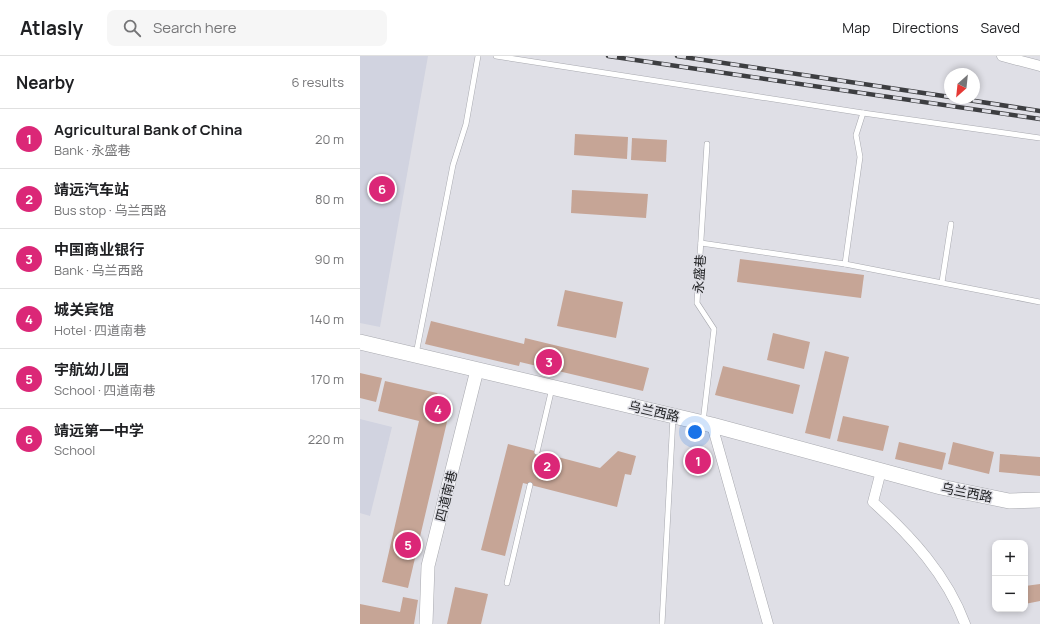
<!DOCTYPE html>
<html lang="en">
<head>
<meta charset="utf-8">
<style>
	:root { --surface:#fff; --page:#f6f6f6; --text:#202124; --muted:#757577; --line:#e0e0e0; --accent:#db2777 }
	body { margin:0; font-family:Manrope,"Noto Sans SC",sans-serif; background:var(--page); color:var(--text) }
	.controls { position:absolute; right:12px; bottom:12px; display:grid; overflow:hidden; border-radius:8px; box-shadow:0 2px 6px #0003 }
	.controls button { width:36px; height:36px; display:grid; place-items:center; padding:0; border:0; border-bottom:1px solid var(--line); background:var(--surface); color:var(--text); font:20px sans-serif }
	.compass { position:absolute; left:584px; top:12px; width:36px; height:36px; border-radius:50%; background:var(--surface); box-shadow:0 2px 6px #0003; rotate:207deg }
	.you { position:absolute; left:335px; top:376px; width:14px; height:14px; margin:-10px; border:3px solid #fff; border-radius:50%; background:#1a73e8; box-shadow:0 0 0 6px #1a73e833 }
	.badge { display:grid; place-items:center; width:26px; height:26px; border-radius:50%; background:var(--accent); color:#fff; font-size:13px; font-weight:700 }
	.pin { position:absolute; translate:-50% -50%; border:2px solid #fff; box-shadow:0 1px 4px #0006 }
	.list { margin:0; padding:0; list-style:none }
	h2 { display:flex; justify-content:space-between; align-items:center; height:52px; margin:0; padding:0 16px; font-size:17px }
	h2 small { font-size:13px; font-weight:400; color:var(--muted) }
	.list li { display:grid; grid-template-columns:26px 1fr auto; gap:12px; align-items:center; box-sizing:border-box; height:60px; padding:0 16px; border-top:1px solid var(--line) }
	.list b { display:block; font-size:15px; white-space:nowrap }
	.list p { margin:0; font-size:13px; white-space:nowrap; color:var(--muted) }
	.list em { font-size:13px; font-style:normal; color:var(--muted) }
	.icon { flex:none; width:22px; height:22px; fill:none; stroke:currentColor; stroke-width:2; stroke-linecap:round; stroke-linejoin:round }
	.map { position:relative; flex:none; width:680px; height:568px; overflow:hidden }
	header { display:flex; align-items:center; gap:24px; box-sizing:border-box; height:56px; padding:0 20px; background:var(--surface); border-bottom:1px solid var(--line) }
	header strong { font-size:19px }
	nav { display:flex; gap:22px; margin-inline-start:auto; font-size:14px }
	.search { width:280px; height:36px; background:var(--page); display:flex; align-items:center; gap:10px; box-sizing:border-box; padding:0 14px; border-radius:8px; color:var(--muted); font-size:15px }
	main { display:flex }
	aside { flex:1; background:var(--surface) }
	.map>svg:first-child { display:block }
</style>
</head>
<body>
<header>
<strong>Atlasly</strong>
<div class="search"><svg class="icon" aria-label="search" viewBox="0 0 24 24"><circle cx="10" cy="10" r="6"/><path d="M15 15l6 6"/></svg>Search here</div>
<nav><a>Map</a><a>Directions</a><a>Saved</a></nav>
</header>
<main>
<aside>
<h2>Nearby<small>6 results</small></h2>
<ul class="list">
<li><span class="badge">1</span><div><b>Agricultural Bank of China</b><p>Bank · 永盛巷</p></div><em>20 m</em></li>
<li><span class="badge">2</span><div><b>靖远汽车站</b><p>Bus stop · 乌兰西路</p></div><em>80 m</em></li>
<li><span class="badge">3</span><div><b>中国商业银行</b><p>Bank · 乌兰西路</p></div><em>90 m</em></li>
<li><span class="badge">4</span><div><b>城关宾馆</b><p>Hotel · 四道南巷</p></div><em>140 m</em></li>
<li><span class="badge">5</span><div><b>宇航幼儿园</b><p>School · 四道南巷</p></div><em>170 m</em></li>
<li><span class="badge">6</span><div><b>靖远第一中学</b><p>School</p></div><em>220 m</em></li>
</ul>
</aside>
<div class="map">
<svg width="680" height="568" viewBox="0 0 680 568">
	<rect width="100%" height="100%" fill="#dfdfe6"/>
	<!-- built -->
	<g fill="#d1d3e0">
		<polygon points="0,0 68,0 20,271 0,267"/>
		<polygon points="0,363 32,371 10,460 0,457"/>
	</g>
	<!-- building -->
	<g fill="#c6a596">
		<polygon points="215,78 268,81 267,103 214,99"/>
		<polygon points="272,82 307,84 306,106 271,104"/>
		<polygon points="212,134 288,138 286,162 211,157"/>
		<polygon points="380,203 504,219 501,242 377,226"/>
		<polygon points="205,234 263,246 256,282 197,270"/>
		<polygon points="71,265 164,288 165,282 289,312 283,335 160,306 159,310 65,288"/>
		<polygon points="413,277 450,286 444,313 407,304"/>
		<polygon points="465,295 489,301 470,383 445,377"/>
		<polygon points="363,310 440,329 433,358 355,339"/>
		<polygon points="0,317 22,322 16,346 0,342"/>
		<polygon points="25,325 77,337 90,353 48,532 22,526 59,365 18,355"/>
		<polygon points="483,360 529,370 523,395 477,385"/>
		<polygon points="539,386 586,397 582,414 535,403"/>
		<polygon points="593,386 634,396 629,418 588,408"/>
		<polygon points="148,388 240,412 258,395 276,400 271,419 265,418 257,451 163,427 145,500 121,494"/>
		<polygon points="640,398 680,401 680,420 639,416"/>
		<polygon points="680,528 680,545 665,548 665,530"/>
		<polygon points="95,531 128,538 121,568 87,568"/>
		<polygon points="43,541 58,544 54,568 0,568 0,548 40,556"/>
	</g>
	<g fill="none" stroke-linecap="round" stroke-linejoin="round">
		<defs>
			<g id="service">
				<polyline points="136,0 503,57 680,82"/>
				<polyline points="341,187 485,208 680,246"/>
				<polyline points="485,208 500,101 496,79 503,57"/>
				<polyline points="582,226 591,168"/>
				<polyline points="56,298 93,109 106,68 118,0"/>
				<polyline points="343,366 354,273 337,247 347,88"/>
				<polyline points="177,396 192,332"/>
				<polyline points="147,527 170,429"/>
				<polyline points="302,568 313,361"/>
			</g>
			<g id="minor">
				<polyline points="642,0 680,10"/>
				<polyline points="352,369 408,568"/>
				<path d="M521,415L513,446C551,480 587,519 605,568"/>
			</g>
			<polyline id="tertiary" points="66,568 68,510 117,314"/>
			<polyline id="secondary" points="0,286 352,369 581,431 649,445 680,444"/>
		</defs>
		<!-- service casing -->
		<use href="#service" stroke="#a8a9af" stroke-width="6"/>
		<!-- minor casing -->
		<use href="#minor" stroke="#a8a9af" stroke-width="11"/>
		<!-- tertiary casing -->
		<use href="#tertiary" stroke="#a8a9af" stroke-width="14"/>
		<!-- secondary casing -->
		<use href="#secondary" stroke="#a8a9af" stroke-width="16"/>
		<!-- service -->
		<use href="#service" stroke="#fff" stroke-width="5"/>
		<!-- minor -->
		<use href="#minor" stroke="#fff" stroke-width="10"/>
		<!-- tertiary -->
		<use href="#tertiary" stroke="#fff" stroke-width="13"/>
		<!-- secondary -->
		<use href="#secondary" stroke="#fff" stroke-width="15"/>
		<defs>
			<g id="rail">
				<polyline points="248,0 680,63"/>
				<polyline points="317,0 590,41"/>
				<polyline points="595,42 680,55"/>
			</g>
		</defs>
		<!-- rail casing -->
		<use href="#rail" stroke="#3d3e41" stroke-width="4.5"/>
		<!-- rail -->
		<use href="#rail" stroke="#dfdfe6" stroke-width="3" stroke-dasharray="9" stroke-linecap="butt"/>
	</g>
	<g text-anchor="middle" stroke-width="3" stroke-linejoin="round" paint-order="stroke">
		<!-- street labels -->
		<g font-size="13" fill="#1d1e20" stroke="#dfdfe6">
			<text transform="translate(339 218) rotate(-86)" y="5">永盛巷</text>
			<text transform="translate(294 355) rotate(13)" y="5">乌兰西路</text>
			<text transform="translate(607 436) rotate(11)" y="5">乌兰西路</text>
			<text transform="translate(86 440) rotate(-76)" y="5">四道南巷</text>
		</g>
	</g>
</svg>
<div class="controls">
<button>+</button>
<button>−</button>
</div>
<svg class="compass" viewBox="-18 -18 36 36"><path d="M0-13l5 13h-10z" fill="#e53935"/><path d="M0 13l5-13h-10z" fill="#757577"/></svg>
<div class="you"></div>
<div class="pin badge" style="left:338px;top:405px">1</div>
<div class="pin badge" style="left:187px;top:410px">2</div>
<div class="pin badge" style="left:189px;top:306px">3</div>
<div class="pin badge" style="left:78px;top:353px">4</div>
<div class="pin badge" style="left:48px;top:489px">5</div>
<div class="pin badge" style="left:22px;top:133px">6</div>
</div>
</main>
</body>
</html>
